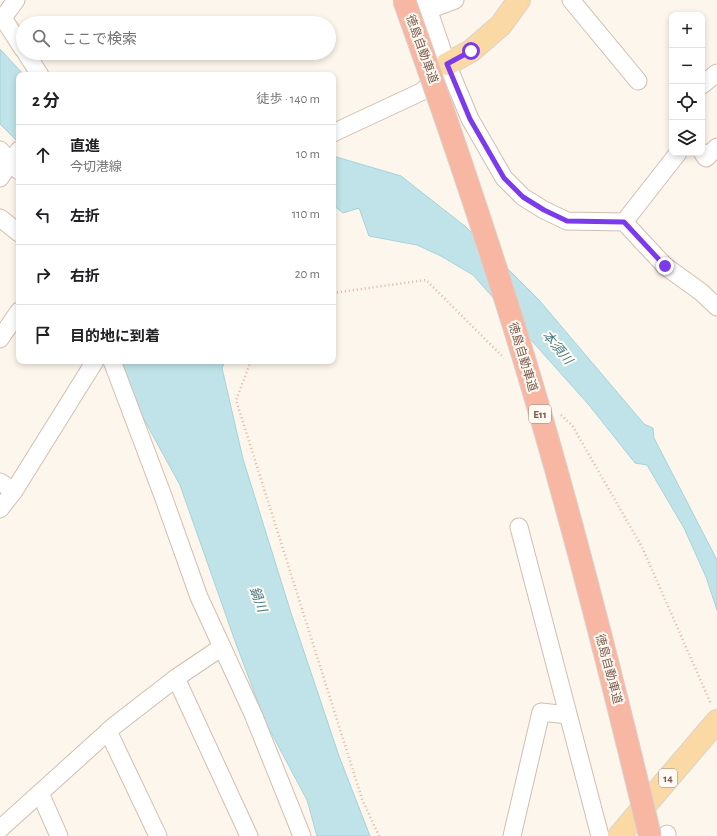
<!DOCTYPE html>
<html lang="ja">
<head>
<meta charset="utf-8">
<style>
	:root { --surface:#fff; --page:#f2f2f2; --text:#202124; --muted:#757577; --line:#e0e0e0 }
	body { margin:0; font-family:"Alegreya Sans","Noto Sans JP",sans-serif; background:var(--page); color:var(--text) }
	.controls { position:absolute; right:12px; top:12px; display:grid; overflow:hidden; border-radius:8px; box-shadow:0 2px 6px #0003 }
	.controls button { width:36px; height:36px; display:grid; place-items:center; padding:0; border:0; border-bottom:1px solid var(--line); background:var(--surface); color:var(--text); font:20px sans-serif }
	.stop { position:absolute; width:12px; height:12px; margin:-9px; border:3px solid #7c3aed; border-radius:50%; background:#fff }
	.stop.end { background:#7c3aed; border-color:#fff; box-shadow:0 1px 4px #0008 }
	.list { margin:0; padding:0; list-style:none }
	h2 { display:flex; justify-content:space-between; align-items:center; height:52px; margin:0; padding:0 16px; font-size:17px }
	h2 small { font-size:13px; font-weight:400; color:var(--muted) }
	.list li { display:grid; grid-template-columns:26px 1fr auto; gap:12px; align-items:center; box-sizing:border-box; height:60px; padding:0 16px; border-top:1px solid var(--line) }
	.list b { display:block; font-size:15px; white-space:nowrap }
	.list p { margin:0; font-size:13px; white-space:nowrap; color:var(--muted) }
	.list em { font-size:13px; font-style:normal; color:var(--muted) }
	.icon { flex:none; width:22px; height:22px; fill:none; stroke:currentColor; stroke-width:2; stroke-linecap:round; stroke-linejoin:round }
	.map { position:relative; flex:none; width:717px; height:836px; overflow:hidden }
	.search { position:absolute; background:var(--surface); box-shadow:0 2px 6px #0003; left:16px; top:16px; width:320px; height:44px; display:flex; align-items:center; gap:10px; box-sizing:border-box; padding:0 14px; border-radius:22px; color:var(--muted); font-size:15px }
	.panel { position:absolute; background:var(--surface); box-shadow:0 2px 6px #0003; left:16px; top:72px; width:320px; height:292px; border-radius:8px }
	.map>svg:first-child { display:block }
</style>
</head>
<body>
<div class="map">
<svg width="717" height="836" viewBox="0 0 717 836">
	<rect width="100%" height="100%" fill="#fdf6ec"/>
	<!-- water -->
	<g fill="#bfe3e8" stroke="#a5d3da">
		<polygon points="0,49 24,75 19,75 19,143 0,124"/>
		<polygon points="333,156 401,176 466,227 539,300 644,424 653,428 654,438 717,560 717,610 706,577 684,528 647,465 635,463 589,405 473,275 441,256 417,245 369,236 359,208 343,213 333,205"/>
		<polygon points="121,361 225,361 222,368 243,459 291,613 339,756 370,836 317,836 307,800 265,721 235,641 180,485 140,412"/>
	</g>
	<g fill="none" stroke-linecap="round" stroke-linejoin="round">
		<defs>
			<g id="minor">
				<polyline points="16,0 3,18 23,49"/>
				<polyline points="425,0 447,64 470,119 504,178 523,197 544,210 567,221 624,222 665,266 701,292 717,307"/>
				<polyline points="571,0 638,81"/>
				<polyline points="428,10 455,0"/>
				<polyline points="26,53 40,75"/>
				<polyline points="702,85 717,73"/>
				<polyline points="333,133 423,91 439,73"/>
				<polyline points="0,150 19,171"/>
				<polyline points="702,152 706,158 717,147"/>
				<polyline points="0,178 19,150"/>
				<polyline points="0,218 19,233"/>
				<polyline points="624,222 678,153"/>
				<polyline points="0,339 19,311"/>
				<polyline points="112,361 163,496 199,597 253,714 302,836"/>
				<polyline points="0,482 14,491"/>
				<polyline points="0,509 14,491 95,361"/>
				<polyline points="519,527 600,836"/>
				<polyline points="176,678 249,836"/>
				<polyline points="108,731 158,836"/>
				<polyline points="40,793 59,836"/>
				<polyline points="0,829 114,726 176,678 222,647"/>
				<polyline points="512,836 541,712 568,715"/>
				<polyline points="665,836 667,834"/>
			</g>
			<g id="major">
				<polyline points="447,64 471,51 501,25 519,0"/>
				<polyline points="619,836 717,721"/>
			</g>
		</defs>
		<!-- minor casing -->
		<use href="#minor" stroke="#d1beb0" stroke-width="19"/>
		<!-- major casing -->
		<use href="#major" stroke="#dad1cd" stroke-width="24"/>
		<!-- path -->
		<g stroke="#d9b8a5" stroke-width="2.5" stroke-dasharray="1 3" stroke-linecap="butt">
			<polyline points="333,293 426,280 504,358"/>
			<polyline points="251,361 236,400 362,799 379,836"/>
			<polyline points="561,415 572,425 642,547 711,704"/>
		</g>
		<!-- minor -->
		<use href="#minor" stroke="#fff" stroke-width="17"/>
		<!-- major -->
		<use href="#major" stroke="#fbd9a5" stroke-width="22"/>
		<defs>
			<path id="highway-bridge" d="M404,0C447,120 488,240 525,362C572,518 612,677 650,836"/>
		</defs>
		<!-- highway-bridge casing -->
		<use href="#highway-bridge" stroke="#dad1cd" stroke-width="24" stroke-linecap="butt"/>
		<!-- highway-bridge -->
		<use href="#highway-bridge" stroke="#f7b7a3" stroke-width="22"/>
	</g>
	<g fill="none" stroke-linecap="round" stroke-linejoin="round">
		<!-- route -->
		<polyline stroke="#7c3aed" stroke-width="5" points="471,51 447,64 470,119 504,178 523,197 544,210 567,221 624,222 665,266"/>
	</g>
	<g text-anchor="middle" stroke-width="4" stroke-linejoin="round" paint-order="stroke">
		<!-- shield labels -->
		<g fill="#fffaf3" stroke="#a28b7f" stroke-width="1">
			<rect x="529" y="405" width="22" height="18" rx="3"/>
			<rect x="659" y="769" width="18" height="18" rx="3"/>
		</g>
		<g font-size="11" font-weight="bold" fill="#7a5c4d">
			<text x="540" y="418">E11</text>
			<text x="668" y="782">14</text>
		</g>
		<!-- street labels -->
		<g font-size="12" fill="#7a5c4d" stroke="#fffaf3">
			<text transform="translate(422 49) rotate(70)" y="4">徳島自動車道</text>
			<text transform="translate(523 357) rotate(73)" y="4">徳島自動車道</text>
			<text transform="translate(609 669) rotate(75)" y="4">徳島自動車道</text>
		</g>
		<!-- water labels -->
		<g font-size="13" font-style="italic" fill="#437c86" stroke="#fffaf3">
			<text transform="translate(558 347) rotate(50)" y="5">本須川</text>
			<text transform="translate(259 599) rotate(69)" y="5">鍋川</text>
		</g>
	</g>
</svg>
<div class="controls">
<button>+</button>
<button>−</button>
<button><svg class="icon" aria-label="locate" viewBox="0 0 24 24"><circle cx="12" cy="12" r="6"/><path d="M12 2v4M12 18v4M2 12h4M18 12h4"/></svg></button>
<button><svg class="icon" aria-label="layers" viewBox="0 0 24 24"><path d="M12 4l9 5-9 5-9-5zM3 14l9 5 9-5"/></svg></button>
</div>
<div class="stop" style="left:471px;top:51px"></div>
<div class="stop end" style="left:665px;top:266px"></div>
<div class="search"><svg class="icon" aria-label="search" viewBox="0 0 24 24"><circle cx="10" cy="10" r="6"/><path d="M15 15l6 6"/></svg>ここで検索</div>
<section class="panel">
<h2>2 分<small>徒歩 · 140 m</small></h2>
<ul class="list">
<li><svg class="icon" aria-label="ahead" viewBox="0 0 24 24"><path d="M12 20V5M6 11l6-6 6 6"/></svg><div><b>直進</b><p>今切港線</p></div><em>10 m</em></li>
<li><svg class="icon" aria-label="left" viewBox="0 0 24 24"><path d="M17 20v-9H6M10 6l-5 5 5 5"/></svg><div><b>左折</b></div><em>110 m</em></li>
<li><svg class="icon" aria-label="right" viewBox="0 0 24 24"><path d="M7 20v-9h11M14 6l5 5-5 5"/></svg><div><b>右折</b></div><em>20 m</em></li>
<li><svg class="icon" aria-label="arrive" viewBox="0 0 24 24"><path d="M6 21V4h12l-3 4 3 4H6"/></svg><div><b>目的地に到着</b></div></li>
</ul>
</section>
</div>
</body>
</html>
